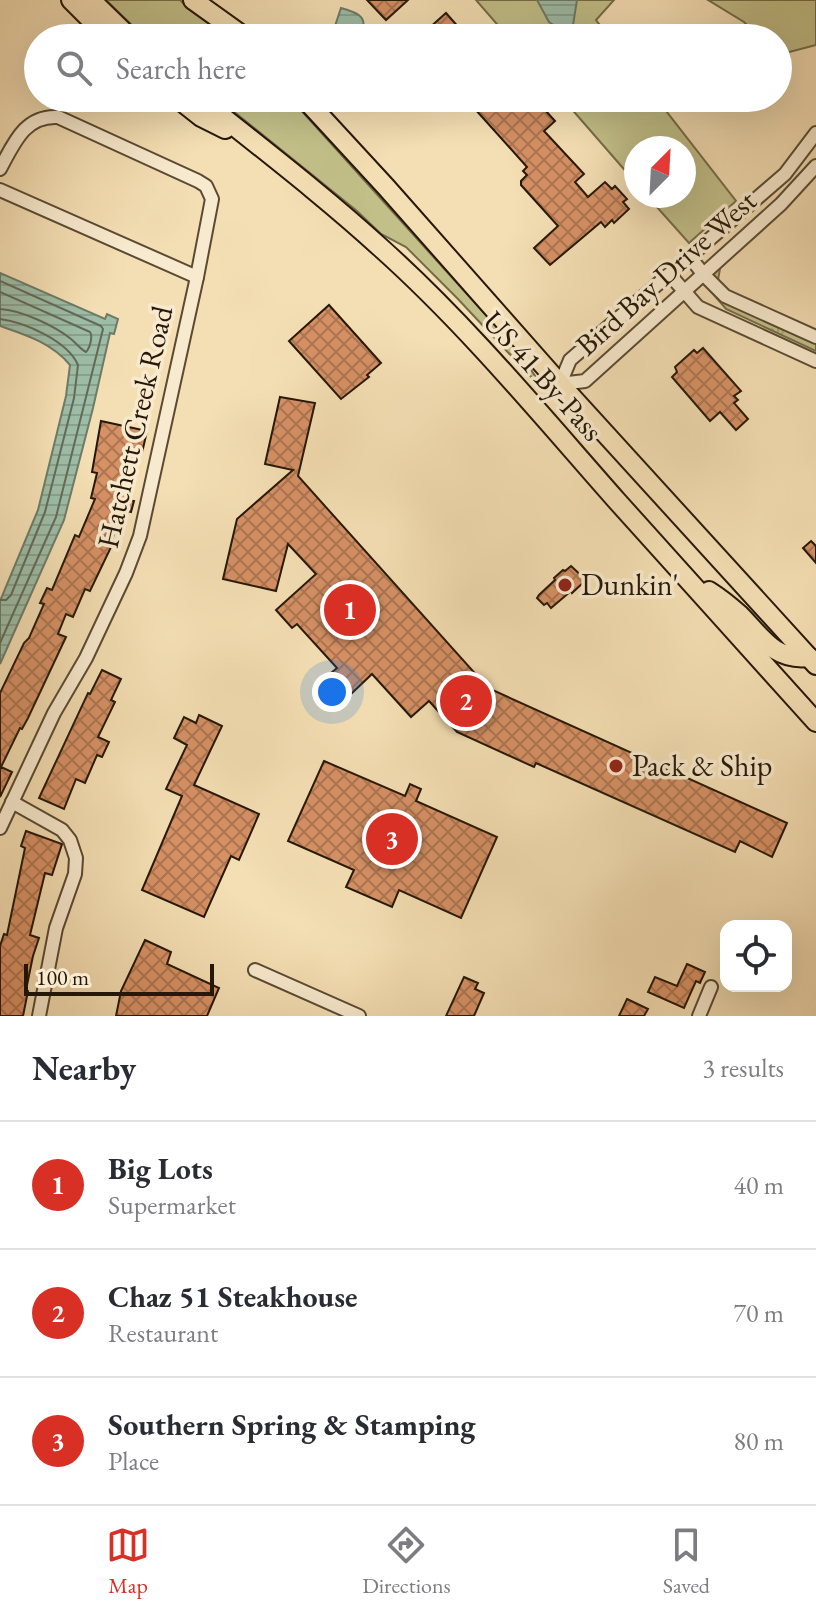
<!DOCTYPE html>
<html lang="en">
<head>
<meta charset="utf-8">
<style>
	:root { --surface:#fff; --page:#f2f2f3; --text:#2b2b33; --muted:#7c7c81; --line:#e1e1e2; --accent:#d93025 }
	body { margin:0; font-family:"EB Garamond",serif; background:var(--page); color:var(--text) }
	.controls { position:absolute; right:24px; bottom:24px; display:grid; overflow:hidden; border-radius:16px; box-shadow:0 8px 32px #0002 }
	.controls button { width:72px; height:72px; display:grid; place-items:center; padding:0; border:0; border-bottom:2px solid var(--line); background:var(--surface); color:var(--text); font:40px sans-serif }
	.compass { position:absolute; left:624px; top:136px; width:72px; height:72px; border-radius:50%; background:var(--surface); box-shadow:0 8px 32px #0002; rotate:24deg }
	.scale { position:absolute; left:24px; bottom:20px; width:190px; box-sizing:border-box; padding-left:8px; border:4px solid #261808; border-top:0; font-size:22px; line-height:28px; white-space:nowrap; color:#261808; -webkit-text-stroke:6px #f8eace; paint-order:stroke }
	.you { position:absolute; left:332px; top:692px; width:28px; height:28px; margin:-20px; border:6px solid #fff; border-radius:50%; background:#1a73e8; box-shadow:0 0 0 12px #1a73e833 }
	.badge { display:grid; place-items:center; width:52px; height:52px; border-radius:50%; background:var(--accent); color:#fff; font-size:26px; font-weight:700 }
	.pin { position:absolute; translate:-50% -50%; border:4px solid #fff; box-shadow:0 2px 8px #0006 }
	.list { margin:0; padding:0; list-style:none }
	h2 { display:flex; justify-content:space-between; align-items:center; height:104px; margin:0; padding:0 32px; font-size:34px }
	h2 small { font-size:26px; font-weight:400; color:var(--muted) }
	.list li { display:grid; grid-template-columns:52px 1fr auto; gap:24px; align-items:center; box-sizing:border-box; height:128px; padding:0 32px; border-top:2px solid var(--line) }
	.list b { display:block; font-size:30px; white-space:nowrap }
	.list p { margin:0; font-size:26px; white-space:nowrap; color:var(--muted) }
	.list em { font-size:26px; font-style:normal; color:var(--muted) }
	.icon { flex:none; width:44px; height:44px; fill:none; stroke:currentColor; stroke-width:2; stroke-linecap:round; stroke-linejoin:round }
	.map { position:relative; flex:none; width:816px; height:1016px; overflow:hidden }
	.search { position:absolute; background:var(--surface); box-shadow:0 8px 32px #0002; left:24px; right:24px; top:24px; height:88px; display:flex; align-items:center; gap:20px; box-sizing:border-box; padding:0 28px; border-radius:44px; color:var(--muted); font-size:30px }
	.sheet { height:488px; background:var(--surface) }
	nav { display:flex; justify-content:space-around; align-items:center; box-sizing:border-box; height:112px; border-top:2px solid var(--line); background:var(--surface); font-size:22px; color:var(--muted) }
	nav a { display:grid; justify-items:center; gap:4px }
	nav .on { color:var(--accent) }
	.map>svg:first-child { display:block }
</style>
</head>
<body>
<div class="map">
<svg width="816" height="1016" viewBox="0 0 816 1016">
	<defs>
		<pattern id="park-tufts" width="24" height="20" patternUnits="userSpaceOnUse" patternTransform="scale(2)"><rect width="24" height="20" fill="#c2bf88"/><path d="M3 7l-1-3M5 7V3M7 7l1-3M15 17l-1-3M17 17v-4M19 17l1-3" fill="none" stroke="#a7a374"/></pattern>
		<pattern id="water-rules" width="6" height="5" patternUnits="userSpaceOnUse" patternTransform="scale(2)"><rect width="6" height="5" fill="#9dbda7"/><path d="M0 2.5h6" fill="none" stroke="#87a28e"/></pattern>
		<pattern id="building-cross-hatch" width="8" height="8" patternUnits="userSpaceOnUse" patternTransform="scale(2)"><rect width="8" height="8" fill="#d69165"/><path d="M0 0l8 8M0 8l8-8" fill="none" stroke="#ad7551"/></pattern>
	</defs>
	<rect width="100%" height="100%" fill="#f4deb3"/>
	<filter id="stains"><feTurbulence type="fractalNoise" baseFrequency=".0025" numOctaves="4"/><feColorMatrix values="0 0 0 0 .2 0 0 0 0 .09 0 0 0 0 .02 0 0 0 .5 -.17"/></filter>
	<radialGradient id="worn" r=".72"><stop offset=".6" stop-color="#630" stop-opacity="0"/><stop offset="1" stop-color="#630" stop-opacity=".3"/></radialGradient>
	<!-- green -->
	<g fill="#c2bf88" stroke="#746c48" stroke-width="2">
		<polygon points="106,0 180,0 190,10 230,38 145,38"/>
		<polygon points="476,0 614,0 596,20 610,38 509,38"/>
		<polygon points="708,0 816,0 816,45 778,55 778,38 760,38 744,22"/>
		<polygon points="217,98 290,98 521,354 535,376 534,380 457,298 406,247 381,234 357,211"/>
		<polygon points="562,98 656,98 736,201 689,243 647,196 684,196 684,148 636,148 636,183"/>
	</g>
	<!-- park -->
	<polygon fill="url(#park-tufts)" stroke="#746c48" stroke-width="2" points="747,240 721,263 718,280 720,283 731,295 816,333 816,351 726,309 695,273"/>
	<!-- water -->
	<g fill="url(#water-rules)" stroke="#6d7b67" stroke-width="2">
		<polygon points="537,0 577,0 573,25 561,30 549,22"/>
		<path d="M341,8C360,13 370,18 359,38H331Z"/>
		<path d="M0,273L105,319L107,314L118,319L114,334L110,333L93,408L64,520L0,664V601L38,510L66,396L70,365C52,343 26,335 0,326Z"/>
	</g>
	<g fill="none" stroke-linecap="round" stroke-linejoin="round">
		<!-- shore -->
		<g stroke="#626a58" stroke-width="2">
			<polyline points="0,281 101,326 103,329 56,517 0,643"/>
			<path d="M0,292L90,332C93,336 90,348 86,352C80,349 77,344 71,339C55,326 21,310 0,309"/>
			<path d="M0,319C24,322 68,341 78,365L74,398L45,512L11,595L6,600H0"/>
		</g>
	</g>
	<!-- building -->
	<g fill="url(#building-cross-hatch)" stroke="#261808" stroke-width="2">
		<polygon points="367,0 408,0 386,20"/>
		<polygon points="446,13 468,38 418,38"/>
		<polygon points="465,98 510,98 518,107 528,98 534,98 555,121 544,131 584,174 575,182 588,197 605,182 612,189 615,186 627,199 623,202 629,209 614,223 612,220 605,227 601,222 550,265 534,248 558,226 521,185 521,181 527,175 523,171 527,167"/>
		<polygon points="329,305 381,363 367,375 369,377 341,399 289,341"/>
		<polygon points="703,348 741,391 734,396 738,400 734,403 748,419 736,430 720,412 710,421 672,377 677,372 675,367 694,350 697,353"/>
		<polygon points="280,397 315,403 298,476 488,688 787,823 772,857 740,841 735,852 536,763 534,767 457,732 429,701 411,717 372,674 352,693 331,673 337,668 297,624 292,628 276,610 316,574 288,544 276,591 223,579 237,519 293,470 265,464"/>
		<polygon points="101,421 147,431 142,453 136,451 128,486 131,486 128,500 134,501 131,512 124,510 110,544 112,545 90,591 85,589 73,617 66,614 58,634 66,637 28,718 22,729 20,728 1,767 12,772 0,797 0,693 24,643 29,638 44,604 40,603 47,588 52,590 75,535 79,537 95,499 91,498 97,473 92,472"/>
		<polygon points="811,541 816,546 816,563 803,548"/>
		<polygon points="571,566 586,580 572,593 571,591 551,608 547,603 544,605 537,598 539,595 555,580 554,578 563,570 565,571"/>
		<polygon points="102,670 121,679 111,700 115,702 98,737 109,742 102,757 97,755 85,783 76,779 64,809 39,798 88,693 90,694"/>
		<polygon points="199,715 222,726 194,785 259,814 239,860 231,856 204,917 142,890 182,796 166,789 187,745 174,738 184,717 196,723"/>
		<polygon points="324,761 405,796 410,784 421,789 416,801 497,837 461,918 399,890 392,907 346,887 354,870 288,841"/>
		<polygon points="26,831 62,844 52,875 45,873 37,906 30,935 39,938 33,956 26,990 28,991 23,1016 0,1016 0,946 4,934 7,935 25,848 21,846"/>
		<polygon points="145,940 171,952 167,964 219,988 207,1016 116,1016 121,991"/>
		<polygon points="687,964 705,972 700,983 696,981 684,1008 648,992 655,977 677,986"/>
		<polygon points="464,977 478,983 475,989 484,993 474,1016 446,1016"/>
		<polygon points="627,999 648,1009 644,1016 619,1016"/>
	</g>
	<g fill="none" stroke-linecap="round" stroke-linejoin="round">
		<defs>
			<g id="street">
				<polyline points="816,133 785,174 570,360 560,384 585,381 781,204 816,166"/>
				<path d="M0,169C14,143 25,115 58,117L198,181L206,186L212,199L197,277L140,536L126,573L86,658L54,713L0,828"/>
				<polyline points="0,190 197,277"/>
				<polyline points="690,257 704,275 725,296 816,337"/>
				<polyline points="670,275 698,307 816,361"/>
				<polyline points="12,802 62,830 70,840 76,858 75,874 56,928 39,1016"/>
				<polyline points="255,970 359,1016"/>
				<polyline points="699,1016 711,987"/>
			</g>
			<g id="primary">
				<polyline points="71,0 109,38"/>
				<polyline points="91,0 130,38"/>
				<polyline points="193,0 246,38"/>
				<polyline points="177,98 201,117 225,129"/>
				<path d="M199,98C260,147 323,195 381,248C467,325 541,415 617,501C683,575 750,648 816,722"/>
				<polyline points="304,98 386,187 560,384 816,665"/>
				<path d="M709,591C720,598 730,606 740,615C762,637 774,661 809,657"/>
			</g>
		</defs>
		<!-- street casing -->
		<use href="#street" stroke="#5a4a33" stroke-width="16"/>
		<!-- primary casing -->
		<use href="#primary" stroke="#261808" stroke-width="22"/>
		<!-- street -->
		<use href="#street" stroke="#f8eace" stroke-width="12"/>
		<!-- primary -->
		<use href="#primary" stroke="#f4deb3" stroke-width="18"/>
	</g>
	<!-- markers -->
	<g fill="#8f2418" stroke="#f8eace" stroke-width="3">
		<circle cx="565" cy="585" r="8"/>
		<circle cx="616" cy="766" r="8"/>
	</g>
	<g text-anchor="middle" stroke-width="7" stroke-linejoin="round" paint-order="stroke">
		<!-- street labels -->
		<g font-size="30" fill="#261808" stroke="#f8eace">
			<text transform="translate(666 273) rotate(-42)" y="10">Bird Bay Drive West</text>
			<text transform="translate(543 376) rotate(48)" y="10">US 41 By-Pass</text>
			<text transform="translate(135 427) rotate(-77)" y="10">Hatchett Creek Road</text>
		</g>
		<!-- poi labels -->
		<g font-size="30" fill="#261808" stroke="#f8eace" text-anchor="start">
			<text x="581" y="595">Dunkin'</text>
			<text x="632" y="776">Pack &amp; Ship</text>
		</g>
	</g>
	<rect width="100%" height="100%" filter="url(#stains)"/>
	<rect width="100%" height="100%" fill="url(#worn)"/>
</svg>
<div class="controls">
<button><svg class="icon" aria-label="locate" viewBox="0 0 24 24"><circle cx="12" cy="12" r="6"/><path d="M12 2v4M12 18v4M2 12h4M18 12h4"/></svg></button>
</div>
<svg class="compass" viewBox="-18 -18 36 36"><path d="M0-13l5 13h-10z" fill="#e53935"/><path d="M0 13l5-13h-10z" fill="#7c7c81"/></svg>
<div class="scale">100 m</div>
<div class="you"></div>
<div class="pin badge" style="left:350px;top:610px">1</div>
<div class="pin badge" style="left:466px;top:701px">2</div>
<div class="pin badge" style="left:392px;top:839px">3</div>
<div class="search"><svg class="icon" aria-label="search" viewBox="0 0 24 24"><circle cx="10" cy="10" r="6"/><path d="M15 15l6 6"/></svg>Search here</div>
</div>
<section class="sheet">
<h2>Nearby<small>3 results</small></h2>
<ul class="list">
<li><span class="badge">1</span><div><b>Big Lots</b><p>Supermarket</p></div><em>40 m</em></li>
<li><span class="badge">2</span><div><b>Chaz 51 Steakhouse</b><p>Restaurant</p></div><em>70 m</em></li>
<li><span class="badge">3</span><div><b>Southern Spring &amp; Stamping</b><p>Place</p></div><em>80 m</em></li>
</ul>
</section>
<nav>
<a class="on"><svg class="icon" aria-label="map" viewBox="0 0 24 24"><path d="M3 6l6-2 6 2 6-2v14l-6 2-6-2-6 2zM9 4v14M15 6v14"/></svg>Map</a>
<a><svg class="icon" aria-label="directions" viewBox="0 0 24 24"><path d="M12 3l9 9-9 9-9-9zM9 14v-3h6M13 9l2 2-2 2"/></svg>Directions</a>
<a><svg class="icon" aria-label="saved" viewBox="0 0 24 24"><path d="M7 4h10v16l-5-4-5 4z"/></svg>Saved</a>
</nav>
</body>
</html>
